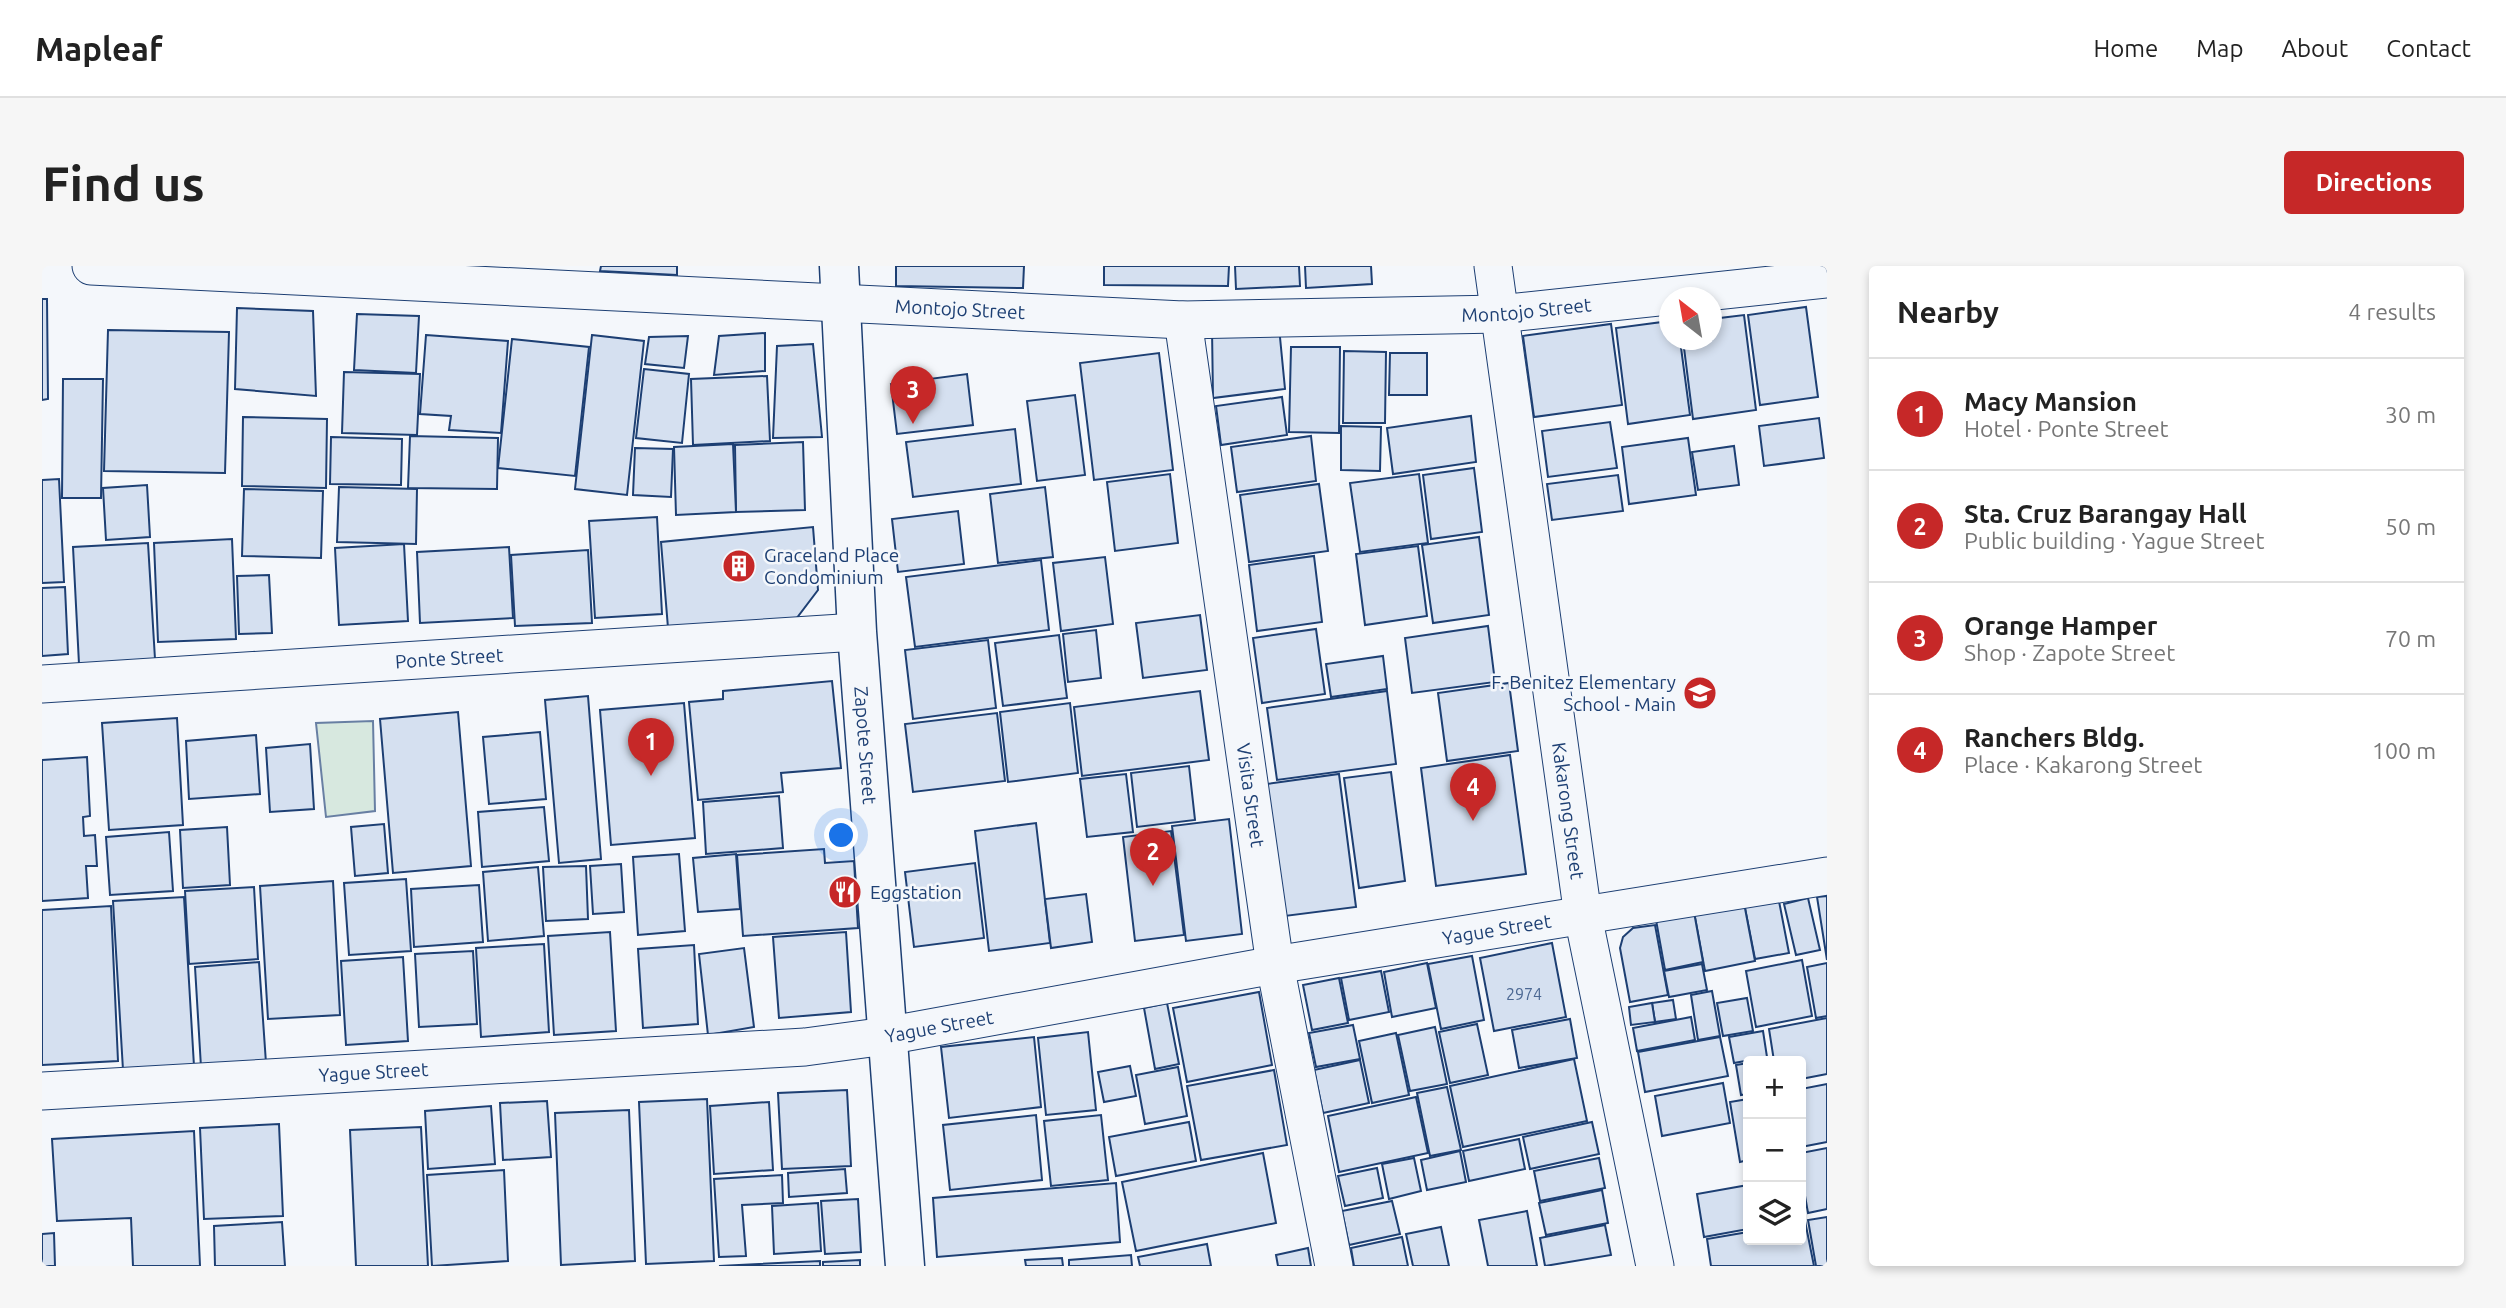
<!DOCTYPE html>
<html lang="en">
<head>
<meta charset="utf-8">
<style>
	:root { --surface:#fff; --page:#f6f6f6; --text:#222; --muted:#767676; --line:#e0e0e0; --accent:#c62828 }
	body { margin:0; font-family:Ubuntu,sans-serif; background:var(--page); color:var(--text) }
	.controls { position:absolute; right:21px; bottom:21px; display:grid; overflow:hidden; border-radius:7px; box-shadow:0 4px 10px #0003 }
	.controls button { width:63px; height:63px; display:grid; place-items:center; padding:0; border:0; border-bottom:2px solid var(--line); background:var(--surface); color:var(--text); font:35px sans-serif }
	.compass { position:absolute; left:1617px; top:21px; width:63px; height:63px; border-radius:50%; background:var(--surface); box-shadow:0 4px 10px #0003; rotate:329deg }
	.you { position:absolute; left:800px; top:570px; width:24px; height:24px; margin:-18px; border:5px solid #fff; border-radius:50%; background:#1a73e8; box-shadow:0 0 0 10px #1a73e833 }
	.badge { display:grid; place-items:center; width:46px; height:46px; border-radius:50%; background:var(--accent); color:#fff; font-size:23px; font-weight:700 }
	.pin { position:absolute; translate:-50% -58px; filter:drop-shadow(0 2px 4px #0008) }
	.pin::after { content:''; position:absolute; top:37px; width:24px; height:21px; background:inherit; clip-path:polygon(0 0,100% 0,50% 100%) }
	.list { margin:0; padding:0; list-style:none }
	h2 { display:flex; justify-content:space-between; align-items:center; height:91px; margin:0; padding:0 28px; font-size:30px }
	h2 small { font-size:23px; font-weight:400; color:var(--muted) }
	.list li { display:grid; grid-template-columns:46px 1fr auto; gap:21px; align-items:center; box-sizing:border-box; height:112px; padding:0 28px; border-top:2px solid var(--line) }
	.list b { display:block; font-size:26px; white-space:nowrap }
	.list p { margin:0; font-size:23px; white-space:nowrap; color:var(--muted) }
	.list em { font-size:23px; font-style:normal; color:var(--muted) }
	.icon { flex:none; width:38px; height:38px; fill:none; stroke:currentColor; stroke-width:2; stroke-linecap:round; stroke-linejoin:round }
	.map { position:relative; flex:none; width:1785px; height:1000px; overflow:hidden; border-radius:7px }
	header { display:flex; align-items:center; gap:42px; box-sizing:border-box; height:98px; padding:0 35px; background:var(--surface); border-bottom:2px solid var(--line) }
	header strong { font-size:33px }
	nav { display:flex; gap:38px; margin-inline-start:auto; font-size:24px }
	.intro { display:flex; align-items:center; justify-content:space-between; box-sizing:border-box; height:168px; padding:0 42px }
	h1 { margin:0; font-size:49px }
	.button { padding:18px 32px; border-radius:7px; background:var(--accent); color:#fff; font-size:24px; font-weight:700 }
	main { display:flex; gap:42px; padding:0 42px }
	aside { flex:1; background:var(--surface); border-radius:7px; box-shadow:0 4px 10px #0003 }
	.map>svg:first-child { display:block }
</style>
</head>
<body>
<header>
<strong>Mapleaf</strong>
<nav><a>Home</a><a>Map</a><a>About</a><a>Contact</a></nav>
</header>
<div class="intro"><h1>Find us</h1><a class="button">Directions</a></div>
<main>
<div class="map">
<svg width="1785" height="1000" viewBox="0 0 1785 1000">
	<rect width="100%" height="100%" fill="#f4f7fb"/>
	<!-- green -->
	<polygon fill="#d7e8df" stroke="#687fa3" stroke-width="2" points="331,455 333,545 284,551 274,457"/>
	<!-- building -->
	<g fill="#d5e0f0" stroke="#1d3f73" stroke-width="2">
		<polygon points="559,0 635,0 635,9 558,5"/>
		<polygon points="854,0 982,0 981,22 854,20"/>
		<polygon points="1062,0 1187,0 1186,20 1062,19"/>
		<polygon points="1193,0 1257,0 1258,20 1194,23"/>
		<polygon points="1263,0 1329,0 1330,18 1264,22"/>
		<polygon points="0,33 5,33 6,133 0,134"/>
		<polygon points="1764,41 1776,131 1718,139 1706,49"/>
		<polygon points="195,42 271,45 274,130 193,123"/>
		<polygon points="315,48 377,50 374,107 312,104"/>
		<polygon points="1702,49 1714,144 1651,153 1641,74 1670,74 1670,53"/>
		<polygon points="1628,55 1628,74 1638,74 1648,149 1586,158 1574,62"/>
		<polygon points="1569,58 1580,139 1492,151 1481,70"/>
		<polygon points="1237,61 1243,123 1171,132 1170,63"/>
		<polygon points="66,64 187,66 183,207 62,205"/>
		<polygon points="723,67 723,105 672,109 677,70"/>
		<polygon points="384,69 466,75 459,167 407,164 409,150 378,148"/>
		<polygon points="550,69 602,75 585,229 533,223"/>
		<polygon points="646,70 642,102 603,98 607,71"/>
		<polygon points="470,73 547,81 533,210 456,202"/>
		<polygon points="771,78 780,171 731,172 735,80"/>
		<polygon points="1249,81 1298,81 1297,167 1247,166"/>
		<polygon points="1302,85 1344,86 1343,157 1301,157"/>
		<polygon points="1117,87 1131,204 1052,214 1038,97"/>
		<polygon points="1348,87 1385,87 1385,129 1347,129"/>
		<polygon points="602,103 647,108 640,177 594,172"/>
		<polygon points="302,106 378,108 375,169 300,167"/>
		<polygon points="925,108 931,159 855,168 849,118"/>
		<polygon points="725,110 728,175 651,179 649,113"/>
		<polygon points="21,113 61,113 59,232 20,232"/>
		<polygon points="1033,129 1043,209 995,215 985,135"/>
		<polygon points="1240,131 1245,169 1179,179 1174,140"/>
		<polygon points="1429,150 1434,196 1351,208 1345,162"/>
		<polygon points="201,151 285,153 284,222 200,220"/>
		<polygon points="1777,152 1782,192 1722,200 1717,160"/>
		<polygon points="1568,156 1575,202 1506,211 1500,165"/>
		<polygon points="1299,160 1339,161 1338,205 1299,204"/>
		<polygon points="973,163 979,218 871,231 864,176"/>
		<polygon points="368,170 456,172 455,223 366,222"/>
		<polygon points="1269,170 1274,215 1195,226 1189,181"/>
		<polygon points="289,171 360,173 359,219 288,218"/>
		<polygon points="1646,172 1654,229 1587,238 1580,181"/>
		<polygon points="761,176 763,244 694,246 693,179"/>
		<polygon points="691,178 694,246 634,249 632,181"/>
		<polygon points="1692,180 1697,219 1656,224 1650,186"/>
		<polygon points="593,182 631,183 629,231 591,229"/>
		<polygon points="1432,202 1440,266 1389,273 1381,209"/>
		<polygon points="1128,208 1136,277 1073,285 1065,216"/>
		<polygon points="1377,208 1386,277 1318,286 1308,217"/>
		<polygon points="1576,209 1581,245 1510,254 1505,218"/>
		<polygon points="17,213 22,316 0,317 0,214"/>
		<polygon points="1277,218 1286,285 1207,296 1198,229"/>
		<polygon points="105,219 108,271 64,274 61,222"/>
		<polygon points="297,221 375,223 374,278 295,276"/>
		<polygon points="1003,221 1011,291 956,297 948,228"/>
		<polygon points="202,223 281,225 279,292 200,290"/>
		<polygon points="916,245 922,298 856,306 850,253"/>
		<polygon points="615,251 620,348 553,352 547,255"/>
		<polygon points="771,261 776,324 754,353 626,362 619,276"/>
		<polygon points="1437,271 1447,349 1391,357 1380,279"/>
		<polygon points="190,273 194,373 116,376 112,277"/>
		<polygon points="106,277 113,393 37,398 31,281"/>
		<polygon points="362,278 366,355 297,359 293,282"/>
		<polygon points="1376,280 1385,350 1323,359 1314,288"/>
		<polygon points="467,281 471,352 378,357 375,286"/>
		<polygon points="546,284 550,357 473,360 469,289"/>
		<polygon points="1272,290 1280,356 1215,365 1207,299"/>
		<polygon points="1063,291 1071,358 1019,365 1011,297"/>
		<polygon points="999,294 1007,364 873,381 864,311"/>
		<polygon points="227,309 230,367 197,368 195,310"/>
		<polygon points="23,321 26,388 0,390 0,322"/>
		<polygon points="1158,349 1165,404 1101,412 1094,357"/>
		<polygon points="1446,360 1453,416 1370,427 1363,372"/>
		<polygon points="1274,363 1283,428 1220,437 1211,372"/>
		<polygon points="1054,364 1059,412 1026,416 1021,368"/>
		<polygon points="1017,369 1025,432 961,440 953,377"/>
		<polygon points="946,374 954,442 871,453 863,384"/>
		<polygon points="1341,390 1345,423 1289,431 1284,398"/>
		<polygon points="790,415 799,502 739,507 741,526 656,534 647,436 681,433 681,425"/>
		<polygon points="1467,417 1476,485 1405,495 1396,427"/>
		<polygon points="1158,425 1167,494 1040,510 1032,441"/>
		<polygon points="1345,425 1354,498 1235,514 1225,442"/>
		<polygon points="546,430 559,593 517,597 503,434"/>
		<polygon points="642,437 653,572 569,579 558,444"/>
		<polygon points="1028,437 1036,507 966,516 958,446"/>
		<polygon points="416,446 429,600 351,607 338,453"/>
		<polygon points="955,447 963,515 871,526 863,458"/>
		<polygon points="135,452 141,559 67,564 60,457"/>
		<polygon points="498,466 504,533 447,538 441,471"/>
		<polygon points="214,469 218,528 147,533 144,475"/>
		<polygon points="268,478 272,543 228,546 224,482"/>
		<polygon points="1468,489 1484,608 1394,620 1379,502"/>
		<polygon points="45,491 48,550 41,551 42,570 53,569 55,600 44,600 46,632 0,635 0,494"/>
		<polygon points="1147,500 1153,554 1095,561 1089,507"/>
		<polygon points="1349,506 1363,615 1317,622 1302,512"/>
		<polygon points="1084,508 1091,566 1045,571 1038,513"/>
		<polygon points="1297,508 1314,641 1243,650 1225,518"/>
		<polygon points="737,530 741,582 664,588 661,536"/>
		<polygon points="502,541 507,595 440,601 436,546"/>
		<polygon points="1187,553 1200,668 1144,675 1130,560"/>
		<polygon points="994,557 1008,677 947,685 933,565"/>
		<polygon points="342,558 346,607 313,610 309,561"/>
		<polygon points="185,561 188,619 141,622 138,564"/>
		<polygon points="1129,565 1142,669 1093,675 1081,571"/>
		<polygon points="127,566 131,625 68,629 64,571"/>
		<polygon points="782,583 783,597 812,595 816,662 701,670 695,589"/>
		<polygon points="637,588 643,665 596,669 591,591"/>
		<polygon points="694,588 698,643 656,646 651,592"/>
		<polygon points="933,597 942,672 872,681 863,606"/>
		<polygon points="579,598 582,646 551,648 548,600"/>
		<polygon points="544,600 546,653 504,655 501,601"/>
		<polygon points="496,601 502,670 446,675 441,606"/>
		<polygon points="364,613 369,685 307,689 302,617"/>
		<polygon points="291,615 298,749 226,753 218,620"/>
		<polygon points="437,619 441,676 372,681 369,623"/>
		<polygon points="212,621 216,693 147,698 143,625"/>
		<polygon points="1044,628 1050,676 1009,682 1003,633"/>
		<polygon points="1736,630 1747,687 1713,693 1702,637"/>
		<polygon points="1785,630 1785,694 1775,631"/>
		<polygon points="142,631 152,800 81,804 71,635"/>
		<polygon points="1766,632 1778,684 1754,689 1742,638"/>
		<polygon points="1702,637 1713,695 1663,705 1652,646"/>
		<polygon points="69,640 76,795 0,799 0,644"/>
		<polygon points="1652,646 1661,696 1623,704 1614,654"/>
		<polygon points="1613,659 1626,729 1588,736 1578,682 1581,671 1591,662"/>
		<polygon points="568,666 574,765 512,769 506,670"/>
		<polygon points="804,666 809,746 737,752 731,671"/>
		<polygon points="1510,677 1524,751 1452,765 1438,692"/>
		<polygon points="502,678 507,766 439,771 434,682"/>
		<polygon points="652,679 656,758 601,762 596,683"/>
		<polygon points="702,682 712,761 666,769 657,688"/>
		<polygon points="431,685 435,758 377,761 373,688"/>
		<polygon points="1430,690 1442,754 1399,763 1386,698"/>
		<polygon points="361,691 366,775 304,779 299,695"/>
		<polygon points="1760,694 1770,750 1714,761 1704,705"/>
		<polygon points="217,696 224,797 159,801 153,701"/>
		<polygon points="1385,697 1394,742 1350,751 1342,706"/>
		<polygon points="1785,697 1785,750 1774,752 1765,701"/>
		<polygon points="1660,698 1665,724 1627,731 1622,705"/>
		<polygon points="1339,705 1347,746 1307,754 1299,712"/>
		<polygon points="1297,712 1306,757 1270,764 1261,719"/>
		<polygon points="1670,725 1678,770 1656,774 1649,729"/>
		<polygon points="1217,726 1230,799 1145,816 1131,742"/>
		<polygon points="1705,732 1711,765 1681,770 1675,737"/>
		<polygon points="1631,734 1634,753 1613,756 1610,737"/>
		<polygon points="1125,737 1137,798 1113,803 1102,742"/>
		<polygon points="1610,737 1613,756 1589,759 1587,741"/>
		<polygon points="1649,751 1653,774 1595,785 1591,762"/>
		<polygon points="1785,752 1785,808 1759,813 1759,795 1732,795 1727,763"/>
		<polygon points="1528,753 1535,792 1477,802 1470,764"/>
		<polygon points="1435,758 1446,809 1408,817 1397,766"/>
		<polygon points="1311,759 1318,793 1274,801 1267,767"/>
		<polygon points="1393,761 1405,818 1368,825 1356,769"/>
		<polygon points="1721,765 1725,791 1692,797 1687,771"/>
		<polygon points="1046,766 1054,844 1004,849 996,772"/>
		<polygon points="1354,767 1367,829 1330,837 1317,775"/>
		<polygon points="992,771 999,841 907,852 899,781"/>
		<polygon points="1678,771 1686,810 1603,826 1596,786"/>
		<polygon points="1532,793 1545,855 1421,881 1408,820"/>
		<polygon points="1318,794 1327,837 1281,847 1272,804"/>
		<polygon points="1706,797 1706,828 1699,829 1694,799"/>
		<polygon points="1088,800 1094,830 1062,836 1056,806"/>
		<polygon points="1136,801 1145,850 1103,858 1094,809"/>
		<polygon points="1232,804 1245,879 1159,894 1145,820"/>
		<polygon points="1681,817 1688,857 1620,870 1613,830"/>
		<polygon points="1785,818 1785,876 1759,881 1759,823"/>
		<polygon points="1405,821 1419,884 1388,890 1375,827"/>
		<polygon points="805,824 809,900 740,903 736,827"/>
		<polygon points="1374,831 1386,887 1297,906 1286,850"/>
		<polygon points="665,833 672,995 604,998 597,836"/>
		<polygon points="1706,833 1706,894 1698,896 1688,836"/>
		<polygon points="505,835 509,891 461,894 458,837"/>
		<polygon points="727,836 731,904 672,908 668,840"/>
		<polygon points="449,840 453,898 386,903 383,845"/>
		<polygon points="587,844 593,995 519,999 513,847"/>
		<polygon points="994,849 1000,914 908,924 901,859"/>
		<polygon points="1059,849 1066,914 1009,920 1002,855"/>
		<polygon points="1147,856 1154,895 1074,910 1067,871"/>
		<polygon points="1550,856 1557,888 1488,903 1481,871"/>
		<polygon points="237,858 241,950 162,953 158,862"/>
		<polygon points="379,861 386,1000 314,1000 308,864"/>
		<polygon points="152,865 158,1000 91,1000 89,952 15,955 10,873"/>
		<polygon points="1477,873 1483,903 1427,915 1421,885"/>
		<polygon points="1785,882 1785,943 1766,947 1759,907 1759,887"/>
		<polygon points="1418,885 1424,916 1385,924 1379,894"/>
		<polygon points="1221,887 1234,957 1094,985 1080,916"/>
		<polygon points="1372,892 1379,925 1347,933 1340,898"/>
		<polygon points="1557,892 1563,922 1498,935 1492,905"/>
		<polygon points="1335,902 1341,932 1303,940 1296,910"/>
		<polygon points="803,903 805,927 747,931 746,907"/>
		<polygon points="462,904 466,995 390,1000 385,909"/>
		<polygon points="740,909 741,937 700,939 704,990 677,991 672,913"/>
		<polygon points="1074,917 1078,976 895,991 891,932"/>
		<polygon points="1706,919 1706,963 1662,971 1655,928"/>
		<polygon points="1560,924 1566,957 1504,969 1497,937"/>
		<polygon points="816,933 819,986 783,988 779,935"/>
		<polygon points="1350,935 1358,968 1307,979 1300,945"/>
		<polygon points="776,937 779,985 732,988 730,940"/>
		<polygon points="1485,945 1495,1000 1446,1000 1437,954"/>
		<polygon points="1785,951 1785,1000 1774,1000 1766,954"/>
		<polygon points="1763,955 1772,1000 1669,1000 1665,973 1706,966 1706,974 1759,974 1759,956"/>
		<polygon points="240,956 243,1000 173,1000 172,960"/>
		<polygon points="1563,959 1569,989 1503,1000 1498,972"/>
		<polygon points="1399,961 1407,1000 1371,1000 1364,968"/>
		<polygon points="12,967 13,1000 0,1000 0,968"/>
		<polygon points="1360,971 1366,1000 1312,1000 1309,982"/>
		<polygon points="1165,978 1169,1000 1098,1000 1096,991"/>
		<polygon points="1266,982 1269,1000 1236,1000 1234,989"/>
		<polygon points="1089,989 1090,1000 1027,1000 1027,994"/>
		<polygon points="1020,992 1021,1000 984,1000 983,994"/>
		<polygon points="818,994 818,1000 781,1000 781,996"/>
		<polygon points="778,995 778,1000 677,1000"/>
	</g>
	<g fill="none" stroke-linecap="round" stroke-linejoin="round">
		<defs>
			<g id="minor">
				<path id="s1" d="M49,0L1141,54L1458,48L1785,13"/>
				<path id="s2" d="M1451,0L1541,650L1613,1000"/>
				<path id="s3" d="M1141,54L1233,699L1292,1000"/>
				<path id="s4" d="M0,418L815,366"/>
				<path id="s5" d="M0,825L763,781L844,770L1233,699L1785,610"/>
			</g>
			<g id="tertiary">
				<path id="s6" d="M797,0L815,366L863,1000"/>
			</g>
		</defs>
		<!-- minor casing -->
		<use href="#minor" stroke="#1d3f73" stroke-width="39"/>
		<!-- tertiary casing -->
		<use href="#tertiary" stroke="#1d3f73" stroke-width="41"/>
		<!-- minor -->
		<use href="#minor" stroke="#f4f7fb" stroke-width="37"/>
		<!-- tertiary -->
		<use href="#tertiary" stroke="#f4f7fb" stroke-width="38"/>
	</g>
	<!-- icons -->
	<defs>
		<symbol id="building-disc" viewBox="-11 -11 22 22"><circle r="9.5" fill="#c62828" stroke="#f4f7fb"/><path d="M-4-6H4V6H1V3H-1V6H-4ZM-2.5-4.3h1.7v1.8h-1.7ZM.8-4.3h1.7v1.8H.8ZM-2.5-1h1.7V.8h-1.7ZM.8-1h1.7V.8H.8Z" fill="#fff"/></symbol>
		<symbol id="school-disc" viewBox="-11 -11 22 22"><circle r="9.5" fill="#c62828" stroke="#f4f7fb"/><path d="M0-5L7-2L0 1L-7-2ZM-4 1L0 2.5L4 1V4Q0 6-4 4Z" fill="#fff"/></symbol>
		<symbol id="restaurant-disc" viewBox="-11 -11 22 22"><circle r="9.5" fill="#c62828" stroke="#f4f7fb"/><path d="M-5-6h1v4h1v-4h1v4h1v-4h1v5L-1.5 .5V6h-2V.5L-5-1ZM5-6V6H3V1.5H1.5Q1.5-4 5-6Z" fill="#fff"/></symbol>
	</defs>
	<g fill-rule="evenodd">
		<use href="#building-disc" x="678" y="281" width="38" height="38"/>
		<use href="#school-disc" x="1639" y="408" width="38" height="38"/>
		<use href="#restaurant-disc" x="784" y="607" width="38" height="38"/>
	</g>
	<g text-anchor="middle" stroke-width="5" stroke-linejoin="round" paint-order="stroke">
		<!-- number labels -->
		<g font-size="16" fill="#4b6792">
			<text x="1482" y="734">2974</text>
		</g>
		<!-- street labels -->
		<g font-size="19" fill="#1d3f73" stroke="#f4f7fb">
			<text dy="7" stroke="none"><textPath href="#s1" startOffset="870">Montojo Street</textPath></text>
			<text dy="7" stroke="none"><textPath href="#s1" startOffset="1437">Montojo Street</textPath></text>
			<text dy="7" stroke="none"><textPath href="#s4" startOffset="408">Ponte Street</textPath></text>
			<text dy="7" stroke="none"><textPath href="#s6" startOffset="480">Zapote Street</textPath></text>
			<text dy="7" stroke="none"><textPath href="#s3" startOffset="480">Visita Street</textPath></text>
			<text dy="7" stroke="none"><textPath href="#s2" startOffset="550">Kakarong Street</textPath></text>
			<text dy="7" stroke="none"><textPath href="#s5" startOffset="1466">Yague Street</textPath></text>
			<text dy="7" stroke="none"><textPath href="#s5" startOffset="900">Yague Street</textPath></text>
			<text dy="7" stroke="none"><textPath href="#s5" startOffset="332">Yague Street</textPath></text>
		</g>
		<!-- poi labels -->
		<g font-size="19" fill="#1d3f73" stroke="#f4f7fb" text-anchor="start">
			<text x="722" y="296">Graceland Place<tspan x="722" dy="22">Condominium</tspan></text>
			<text x="1634" y="423" text-anchor="end">F. Benitez Elementary<tspan x="1634" dy="22">School - Main</tspan></text>
			<text x="828" y="633">Eggstation</text>
		</g>
	</g>
</svg>
<div class="controls">
<button>+</button>
<button>−</button>
<button><svg class="icon" aria-label="layers" viewBox="0 0 24 24"><path d="M12 4l9 5-9 5-9-5zM3 14l9 5 9-5"/></svg></button>
</div>
<svg class="compass" viewBox="-18 -18 36 36"><path d="M0-13l5 13h-10z" fill="#e53935"/><path d="M0 13l5-13h-10z" fill="#767676"/></svg>
<div class="you"></div>
<div class="pin badge" style="left:609px;top:510px">1</div>
<div class="pin badge" style="left:1111px;top:620px">2</div>
<div class="pin badge" style="left:871px;top:158px">3</div>
<div class="pin badge" style="left:1431px;top:555px">4</div>
</div>
<aside>
<h2>Nearby<small>4 results</small></h2>
<ul class="list">
<li><span class="badge">1</span><div><b>Macy Mansion</b><p>Hotel · Ponte Street</p></div><em>30 m</em></li>
<li><span class="badge">2</span><div><b>Sta. Cruz Barangay Hall</b><p>Public building · Yague Street</p></div><em>50 m</em></li>
<li><span class="badge">3</span><div><b>Orange Hamper</b><p>Shop · Zapote Street</p></div><em>70 m</em></li>
<li><span class="badge">4</span><div><b>Ranchers Bldg.</b><p>Place · Kakarong Street</p></div><em>100 m</em></li>
</ul>
</aside>
</main>
</body>
</html>
